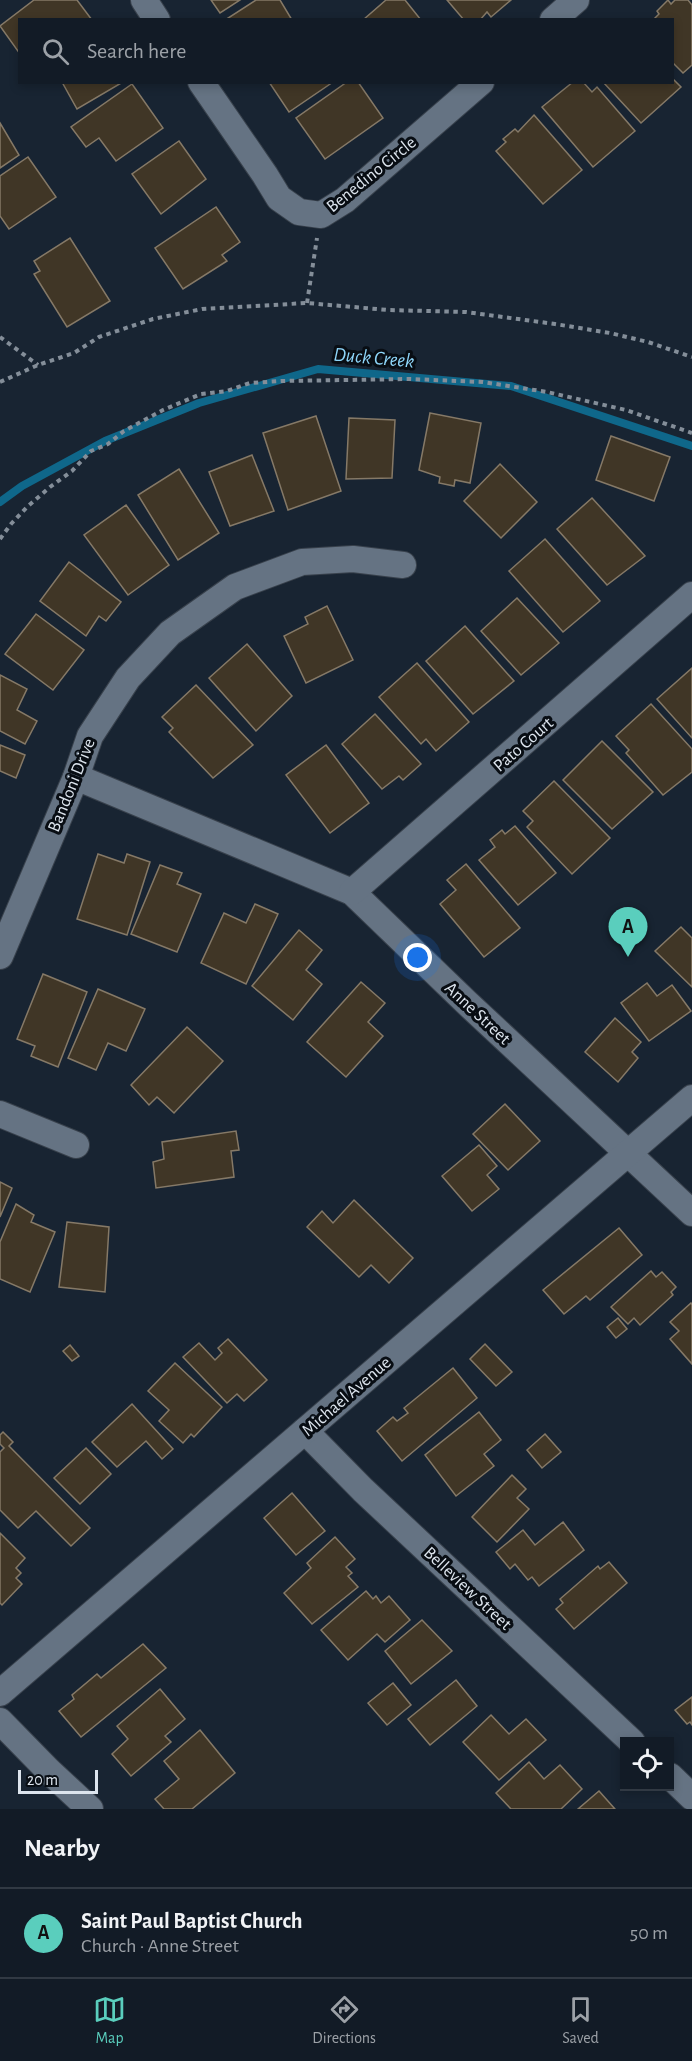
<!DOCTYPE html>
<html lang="en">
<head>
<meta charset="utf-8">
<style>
	:root { --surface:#121b26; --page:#1f2832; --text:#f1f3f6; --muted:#9ca1a7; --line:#313943; --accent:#5acebd }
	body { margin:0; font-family:"Alegreya Sans",sans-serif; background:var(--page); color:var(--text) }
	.controls { position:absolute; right:18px; bottom:18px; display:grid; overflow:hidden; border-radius:0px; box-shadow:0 3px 9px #0003 }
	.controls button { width:54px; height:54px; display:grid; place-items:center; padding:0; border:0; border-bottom:2px solid var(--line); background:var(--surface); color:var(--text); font:30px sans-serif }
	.scale { position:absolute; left:18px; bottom:15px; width:80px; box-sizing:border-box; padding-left:6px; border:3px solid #dde5ee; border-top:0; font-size:16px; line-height:21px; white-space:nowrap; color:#dde5ee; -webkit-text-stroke:4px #080d13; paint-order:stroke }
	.you { position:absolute; left:418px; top:958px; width:21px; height:21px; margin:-15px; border:4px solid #fff; border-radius:50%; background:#1a73e8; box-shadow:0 0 0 9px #1a73e833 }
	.badge { display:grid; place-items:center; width:39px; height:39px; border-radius:50%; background:var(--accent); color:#111; font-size:20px; font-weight:700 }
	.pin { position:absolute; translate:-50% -50px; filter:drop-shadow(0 2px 3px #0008) }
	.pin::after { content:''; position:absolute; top:32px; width:21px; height:18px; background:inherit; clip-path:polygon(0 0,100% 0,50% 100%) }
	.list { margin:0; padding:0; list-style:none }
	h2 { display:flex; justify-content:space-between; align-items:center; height:78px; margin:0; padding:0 24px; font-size:26px }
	h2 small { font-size:20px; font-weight:400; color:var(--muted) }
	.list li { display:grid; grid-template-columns:39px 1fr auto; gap:18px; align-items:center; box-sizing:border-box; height:90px; padding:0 24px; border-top:2px solid var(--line) }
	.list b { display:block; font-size:22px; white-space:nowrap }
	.list p { margin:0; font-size:20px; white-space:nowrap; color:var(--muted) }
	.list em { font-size:20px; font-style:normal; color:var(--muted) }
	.icon { flex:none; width:33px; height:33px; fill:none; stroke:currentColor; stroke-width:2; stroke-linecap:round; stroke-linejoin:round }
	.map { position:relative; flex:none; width:692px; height:1809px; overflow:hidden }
	.search { position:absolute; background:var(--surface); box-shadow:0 3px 9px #0003; left:18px; right:18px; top:18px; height:66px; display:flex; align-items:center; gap:15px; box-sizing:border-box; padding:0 21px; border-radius:0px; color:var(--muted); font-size:22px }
	.sheet { height:168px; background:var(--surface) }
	nav { display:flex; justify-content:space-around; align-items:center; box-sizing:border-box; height:84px; border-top:2px solid var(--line); background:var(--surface); font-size:16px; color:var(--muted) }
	nav a { display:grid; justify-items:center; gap:3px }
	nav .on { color:var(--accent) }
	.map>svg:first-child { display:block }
</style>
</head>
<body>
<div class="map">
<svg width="692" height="1809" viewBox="0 0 692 1809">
	<rect width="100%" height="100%" fill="#182432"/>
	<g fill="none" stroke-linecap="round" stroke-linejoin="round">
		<!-- stream -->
		<polyline stroke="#0f678a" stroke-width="8" points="0,502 22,486 105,441 199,403 318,369 511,386 692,446"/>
	</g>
	<!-- building -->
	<g fill="#403626" stroke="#857967" stroke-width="1.5">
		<polygon points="34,0 77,0 92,20 20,20 20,54 0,26"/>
		<polygon points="211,0 240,0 220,13"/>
		<polygon points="256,0 280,0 292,20 225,20"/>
		<polygon points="386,0 405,0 421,20 363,20"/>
		<polygon points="447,0 511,0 491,17 487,12 480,20 464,20"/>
		<polygon points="668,0 671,4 675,0 688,0 692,5 692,65 683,73 672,62 672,20 653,20 659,14 657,11"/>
		<polygon points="672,78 681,87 641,123 603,82 672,82"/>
		<polygon points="62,82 123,82 77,109"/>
		<polygon points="269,82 333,82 289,112"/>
		<polygon points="347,82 358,82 383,118 325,159 296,118"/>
		<polygon points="573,82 583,82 592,92 597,87 635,131 593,167 542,107"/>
		<polygon points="132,84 163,128 116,161 99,138 86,147 71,127"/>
		<polygon points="534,115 582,170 543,204 496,151 506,142 503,139 515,129 518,132"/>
		<polygon points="0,123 19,155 0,168"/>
		<polygon points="179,141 206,179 161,214 132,174"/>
		<polygon points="28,157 56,197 9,229 0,216 0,176"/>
		<polygon points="216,207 240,242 222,255 227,261 183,289 155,248"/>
		<polygon points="70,238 110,301 67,327 34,274 40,271 34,261"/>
		<polygon points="430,413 481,423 470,483 455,480 454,486 439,483 440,477 419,470"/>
		<polygon points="316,416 341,491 288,510 263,433"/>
		<polygon points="349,418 395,420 392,478 346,479"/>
		<polygon points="611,436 670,457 654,501 596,480"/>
		<polygon points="252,455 274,511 230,526 209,472"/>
		<polygon points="500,464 537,502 501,538 464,501"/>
		<polygon points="179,469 219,533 178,560 138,495"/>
		<polygon points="592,498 645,556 607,585 557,529"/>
		<polygon points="126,505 169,565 128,595 84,535"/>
		<polygon points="545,539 600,601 563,632 509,571"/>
		<polygon points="69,562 121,602 106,621 99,616 86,636 40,601"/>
		<polygon points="517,598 559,643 521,675 481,631"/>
		<polygon points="327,606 353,660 306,683 284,636 308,624 305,617"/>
		<polygon points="36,614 84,650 53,690 5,654"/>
		<polygon points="465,626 514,681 473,714 426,661"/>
		<polygon points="247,644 292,696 256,731 209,678"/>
		<polygon points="417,663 469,722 436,751 426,739 421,744 379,697"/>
		<polygon points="692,668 692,738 657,699"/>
		<polygon points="0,675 27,689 17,710 37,721 25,744 0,731"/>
		<polygon points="196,685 253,745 213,778 169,732 173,728 162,717"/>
		<polygon points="651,704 692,749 692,772 663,795 626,753 629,750 616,736"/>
		<polygon points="375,714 421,764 403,780 399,776 382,789 342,744"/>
		<polygon points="602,741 653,792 612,829 563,780"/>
		<polygon points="0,745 25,755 16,778 0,771"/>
		<polygon points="326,745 369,803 330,833 286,775"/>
		<polygon points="554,781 610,838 572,874 527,827 533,821 523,811"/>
		<polygon points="515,826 556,873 518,905 479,860 495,847 490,840 502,830 505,834"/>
		<polygon points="98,854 124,863 127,854 150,862 127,935 77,919"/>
		<polygon points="466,864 520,928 484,957 440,904 456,890 447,880"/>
		<polygon points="160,865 182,873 177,884 201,894 177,952 131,934"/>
		<polygon points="255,904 278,914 246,984 201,963 224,913 246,923"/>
		<polygon points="681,927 692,938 692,987 655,951"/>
		<polygon points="299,930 322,950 306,970 322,984 293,1020 252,986"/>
		<polygon points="43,974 87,992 58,1067 31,1056 35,1046 17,1039"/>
		<polygon points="361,982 385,1003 368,1022 383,1036 346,1077 307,1042"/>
		<polygon points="647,983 657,996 672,985 691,1011 649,1041 621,1003"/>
		<polygon points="98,989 145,1009 126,1051 108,1043 96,1070 68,1058"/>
		<polygon points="615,1018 641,1042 632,1052 638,1058 618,1082 585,1052"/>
		<polygon points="187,1027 223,1061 174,1113 157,1097 149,1105 131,1085"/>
		<polygon points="505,1104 540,1141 508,1170 473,1134"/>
		<polygon points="236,1131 239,1150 231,1151 234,1177 156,1188 153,1162 164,1159 162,1142"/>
		<polygon points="479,1145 497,1166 487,1175 499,1189 472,1211 442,1176"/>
		<polygon points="0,1182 12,1188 0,1217"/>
		<polygon points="354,1200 413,1258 389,1283 371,1265 359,1277 307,1227 322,1211 333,1223"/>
		<polygon points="16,1204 34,1215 31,1222 55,1232 30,1292 0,1279 0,1242"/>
		<polygon points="67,1222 109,1227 105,1292 59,1287"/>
		<polygon points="619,1228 642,1255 590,1300 586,1296 564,1314 543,1290"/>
		<polygon points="651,1271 656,1277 662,1272 676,1287 671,1292 673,1295 640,1325 634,1318 628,1324 611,1307"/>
		<polygon points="691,1303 692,1305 692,1364 670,1339 679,1331 670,1322"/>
		<polygon points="618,1318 627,1329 616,1338 607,1327"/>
		<polygon points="228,1339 267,1380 244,1401 237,1394 227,1403 183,1357 199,1343 215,1360 222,1353 218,1348"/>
		<polygon points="485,1344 512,1372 496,1386 470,1359"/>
		<polygon points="70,1345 79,1356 72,1361 63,1351"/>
		<polygon points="175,1363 222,1407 194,1437 191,1434 183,1443 159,1421 169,1410 148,1391"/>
		<polygon points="453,1368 477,1398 402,1461 377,1431 393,1417 397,1421 408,1413 404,1408"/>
		<polygon points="132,1404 173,1449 162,1459 146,1441 117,1467 92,1442"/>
		<polygon points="479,1412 501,1440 484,1454 494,1466 456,1496 425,1455"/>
		<polygon points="3,1432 13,1442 9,1446 90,1528 71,1546 36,1511 18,1528 0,1510 0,1452 4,1448 0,1444 0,1435"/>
		<polygon points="545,1434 561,1452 542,1468 527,1450"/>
		<polygon points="86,1448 111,1474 80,1504 54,1478"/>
		<polygon points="512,1475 526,1489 517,1498 529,1509 497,1542 472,1517"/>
		<polygon points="292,1493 325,1531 296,1555 264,1518"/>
		<polygon points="563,1522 584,1550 539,1586 532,1577 528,1580 515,1564 510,1569 496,1552 523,1530 535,1545"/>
		<polygon points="0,1533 25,1558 16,1568 21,1573 16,1578 22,1584 2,1605 0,1603"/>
		<polygon points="335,1537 355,1559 346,1567 352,1573 348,1576 358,1587 312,1624 284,1593 311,1568 307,1563"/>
		<polygon points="609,1562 627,1583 574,1629 556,1609 563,1603 560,1599 598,1566 600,1569"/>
		<polygon points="366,1591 373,1599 376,1596 381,1603 389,1596 410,1620 385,1642 377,1634 348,1660 321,1630"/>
		<polygon points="422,1620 452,1651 411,1684 385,1651"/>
		<polygon points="143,1644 166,1668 81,1737 59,1711 74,1699 72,1695 97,1674 101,1678"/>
		<polygon points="456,1680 477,1706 430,1745 408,1719"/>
		<polygon points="393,1683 411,1705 387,1725 368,1703"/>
		<polygon points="160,1689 185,1719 165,1736 171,1742 131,1776 112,1754 128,1739 117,1726"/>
		<polygon points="692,1697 692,1725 690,1722 687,1724 675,1710"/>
		<polygon points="491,1715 509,1734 526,1719 546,1740 499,1780 463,1742"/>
		<polygon points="200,1730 235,1773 192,1809 164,1809 155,1799 179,1779 164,1761"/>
		<polygon points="529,1762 544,1779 560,1765 582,1789 561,1809 511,1809 496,1793"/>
		<polygon points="599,1791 615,1809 578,1809"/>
	</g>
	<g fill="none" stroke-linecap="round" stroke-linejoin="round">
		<defs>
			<g id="street">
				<polyline points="144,0 157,20"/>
				<polyline points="553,20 576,0"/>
				<polyline points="201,82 265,175 279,198 299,212 321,215 345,200 481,82"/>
				<polyline points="76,777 352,892 466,1002 692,1213"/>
				<polyline points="352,892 692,595"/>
				<polyline points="0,956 76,777 90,736 128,678 170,633 235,587 302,562 353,559 403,565"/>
				<polyline points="0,1114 76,1145"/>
				<polyline points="305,1431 363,1490 632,1742"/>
				<polyline points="0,1693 692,1098"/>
				<polyline points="0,1721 49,1771 90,1809"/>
				<polyline points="670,1776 692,1797"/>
			</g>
		</defs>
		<!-- street casing -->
		<use href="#street" stroke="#38414c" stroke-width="28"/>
		<!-- path -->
		<g stroke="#848e99" stroke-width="4" stroke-dasharray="4.5 4.5" stroke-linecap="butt">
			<polyline points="307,303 317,238"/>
			<polyline points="0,337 38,365"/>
			<polyline points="0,382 38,365 74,353 99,337 153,319 202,309 307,303 388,310 466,312 555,324 610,333 648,342 692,357"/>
			<polyline points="0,539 11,524 27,507 50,487 72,471 91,451 108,444 124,431 163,410 201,394 227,391 250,383 281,381 410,379 483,382 547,392 626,410 692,433"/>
		</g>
		<!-- street -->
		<use href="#street" stroke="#657383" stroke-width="26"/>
	</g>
	<g text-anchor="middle" stroke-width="6" stroke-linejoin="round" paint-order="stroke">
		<!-- street labels -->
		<g font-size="18" fill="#dde5ee" stroke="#080d13">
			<text transform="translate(371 174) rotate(-39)" y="6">Benedino Circle</text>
			<text transform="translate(523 744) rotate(-41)" y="6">Pato Court</text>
			<text transform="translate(71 785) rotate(-68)" y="6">Bandoni Drive</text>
			<text transform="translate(478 1013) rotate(43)" y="6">Anne Street</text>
			<text transform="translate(346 1396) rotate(-41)" y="6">Michael Avenue</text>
			<text transform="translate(468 1588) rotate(43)" y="6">Belleview Street</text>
		</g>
		<!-- water labels -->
		<g font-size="20" font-style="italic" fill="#8ed6fa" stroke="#080d13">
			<text transform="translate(374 357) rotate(5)" y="7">Duck Creek</text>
		</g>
	</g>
</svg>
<div class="controls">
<button><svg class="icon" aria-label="locate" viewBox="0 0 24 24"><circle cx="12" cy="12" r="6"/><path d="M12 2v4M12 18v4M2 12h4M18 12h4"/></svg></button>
</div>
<div class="scale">20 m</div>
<div class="you"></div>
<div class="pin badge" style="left:628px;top:957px">A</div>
<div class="search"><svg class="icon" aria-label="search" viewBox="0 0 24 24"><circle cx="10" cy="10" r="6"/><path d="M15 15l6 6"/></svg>Search here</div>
</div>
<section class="sheet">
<h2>Nearby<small></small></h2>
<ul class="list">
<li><span class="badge">A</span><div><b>Saint Paul Baptist Church</b><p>Church · Anne Street</p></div><em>50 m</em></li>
</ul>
</section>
<nav>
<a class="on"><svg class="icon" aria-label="map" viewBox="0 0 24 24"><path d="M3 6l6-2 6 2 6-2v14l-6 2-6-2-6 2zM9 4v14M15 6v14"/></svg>Map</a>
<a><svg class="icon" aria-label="directions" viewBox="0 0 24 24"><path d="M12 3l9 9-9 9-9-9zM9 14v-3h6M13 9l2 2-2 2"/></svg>Directions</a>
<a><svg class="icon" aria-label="saved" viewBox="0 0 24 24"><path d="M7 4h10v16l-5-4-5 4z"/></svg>Saved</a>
</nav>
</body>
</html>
